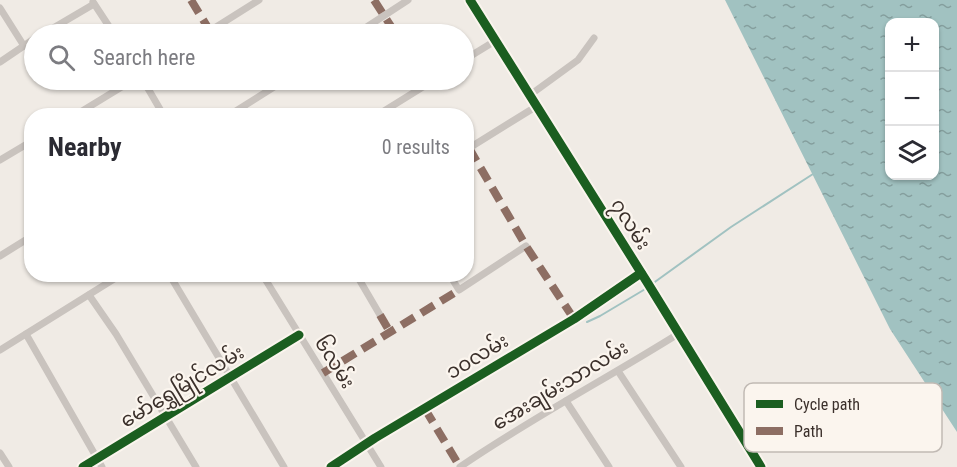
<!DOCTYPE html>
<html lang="en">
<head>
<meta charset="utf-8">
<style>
	:root { --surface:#fff; --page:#f2f2f3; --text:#2b2b33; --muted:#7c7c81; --line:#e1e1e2 }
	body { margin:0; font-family:"Roboto Condensed","Noto Sans Myanmar",sans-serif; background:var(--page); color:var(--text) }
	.controls { position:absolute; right:18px; top:18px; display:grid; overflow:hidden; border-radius:12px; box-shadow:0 2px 4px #0004 }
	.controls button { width:54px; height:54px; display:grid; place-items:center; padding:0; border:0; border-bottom:2px solid var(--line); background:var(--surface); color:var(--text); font:30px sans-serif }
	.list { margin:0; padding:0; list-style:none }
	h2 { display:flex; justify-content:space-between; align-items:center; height:78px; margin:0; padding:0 24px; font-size:26px }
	h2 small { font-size:20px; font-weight:400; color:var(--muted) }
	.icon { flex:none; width:33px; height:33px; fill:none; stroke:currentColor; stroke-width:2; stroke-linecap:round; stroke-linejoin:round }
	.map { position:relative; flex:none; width:957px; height:467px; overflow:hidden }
	.search { position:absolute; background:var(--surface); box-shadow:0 2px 4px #0004; left:24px; top:24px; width:450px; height:66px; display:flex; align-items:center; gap:15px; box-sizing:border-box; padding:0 21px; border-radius:33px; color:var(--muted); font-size:22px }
	.panel { position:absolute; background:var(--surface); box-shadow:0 2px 4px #0004; left:24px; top:108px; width:450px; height:174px; border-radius:24px }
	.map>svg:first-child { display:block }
</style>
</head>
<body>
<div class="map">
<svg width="957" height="467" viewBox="0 0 957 467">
	<defs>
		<pattern id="water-ripples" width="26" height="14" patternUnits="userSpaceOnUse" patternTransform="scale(1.5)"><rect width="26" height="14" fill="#a1c2c1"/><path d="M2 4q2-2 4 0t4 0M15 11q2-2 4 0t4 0" fill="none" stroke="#849e9d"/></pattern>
	</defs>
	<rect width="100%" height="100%" fill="#f0ebe5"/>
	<!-- water -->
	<path fill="url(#water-ripples)" fill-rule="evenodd" d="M725,0H957V432L890,329ZM890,22H934V176H890Z"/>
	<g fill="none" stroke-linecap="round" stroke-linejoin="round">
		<!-- stream -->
		<g stroke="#a1c2c1" stroke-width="2">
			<polyline points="652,284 731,227 813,174"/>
			<polyline points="587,322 600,316 647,288"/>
		</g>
		<!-- street -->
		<g stroke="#c9c3be" stroke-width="7">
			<polyline points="93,2 114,34"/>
			<polyline points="0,8 24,46"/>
			<polyline points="43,34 94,4"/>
			<polyline points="205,34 259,0"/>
			<polyline points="356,34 408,0"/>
			<polyline points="464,60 495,41"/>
			<polyline points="0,62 34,39"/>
			<polyline points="143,80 164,116"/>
			<polyline points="530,95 578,60 594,38"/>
			<polyline points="74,116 133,80"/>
			<polyline points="228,116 285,80"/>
			<polyline points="376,116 434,80"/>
			<polyline points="466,150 537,106"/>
			<polyline points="0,160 32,141"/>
			<polyline points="0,256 32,236"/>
			<polyline points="169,274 284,467"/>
			<polyline points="262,274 381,467"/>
			<polyline points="356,274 380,315"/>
			<polyline points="449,274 459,290 526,246"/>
			<polyline points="89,295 116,334 196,467"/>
			<polyline points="26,334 102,467"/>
			<polyline points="0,350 122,274"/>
			<polyline points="618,371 681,467"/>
			<polyline points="566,401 609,467"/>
			<polyline points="0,453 9,467"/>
			<polyline points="83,467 299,335"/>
			<polyline points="331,467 375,438 574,319 641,273"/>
			<path d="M460,467C530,419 606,379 678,334"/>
		</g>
		<!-- secondary -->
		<polyline stroke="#bab3ae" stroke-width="10" points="470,0 647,282 761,467"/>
		<!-- quiet -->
		<g stroke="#8d6e63" stroke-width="8" stroke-dasharray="15 8" stroke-linecap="butt">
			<polyline points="191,0 210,31"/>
			<polyline points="374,0 396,34"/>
			<polyline points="426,80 429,83"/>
			<polyline points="469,148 526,246 574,319"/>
			<polyline points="380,315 390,332"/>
			<polyline points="323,373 459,290"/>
			<polyline points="425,409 460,467"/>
		</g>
		<defs>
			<g id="cycleway">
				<polyline points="470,0 647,282 761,467"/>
				<polyline points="83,467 299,335"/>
				<polyline points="331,467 375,438 574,319 641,273"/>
			</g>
		</defs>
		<!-- cycleway casing -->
		<use href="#cycleway" stroke="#fbf5ee" stroke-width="13"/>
		<!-- cycleway -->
		<use href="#cycleway" stroke="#1b5e20" stroke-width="9"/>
	</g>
	<g text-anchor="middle" stroke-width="4.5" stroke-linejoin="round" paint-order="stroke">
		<!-- street labels -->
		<g font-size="20" fill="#3b302b" stroke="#fbf5ee">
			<text transform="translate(631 224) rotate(58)" y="7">၇လမ်း</text>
			<text transform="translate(477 356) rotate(-31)" y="7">၁၀လမ်း</text>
			<text transform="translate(335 362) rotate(58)" y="7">၆လမ်း</text>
			<text transform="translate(560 385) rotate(-31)" y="7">အေးချမ်းသာလမ်း</text>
			<text transform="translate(182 386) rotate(-31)" y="7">မော်ရွှေမြိုင်လမ်း</text>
		</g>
	</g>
	<!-- legend -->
	<rect x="744" y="383" width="198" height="69" rx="9" fill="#fbf5ee" stroke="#c1bab4" stroke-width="1.5"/>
	<rect x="756" y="400" width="27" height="8" fill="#1b5e20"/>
	<rect x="756" y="427" width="27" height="8" fill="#8d6e63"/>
	<g font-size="16" fill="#3b302b">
		<text x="794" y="410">Cycle path</text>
		<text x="794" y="437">Path</text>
	</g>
</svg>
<div class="controls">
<button>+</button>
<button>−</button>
<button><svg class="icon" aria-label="layers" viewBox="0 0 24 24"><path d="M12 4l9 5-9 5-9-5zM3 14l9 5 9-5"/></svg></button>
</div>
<div class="search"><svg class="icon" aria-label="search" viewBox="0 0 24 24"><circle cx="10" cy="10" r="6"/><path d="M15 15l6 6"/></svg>Search here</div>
<section class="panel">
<h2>Nearby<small>0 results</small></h2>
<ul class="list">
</ul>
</section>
</div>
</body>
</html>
